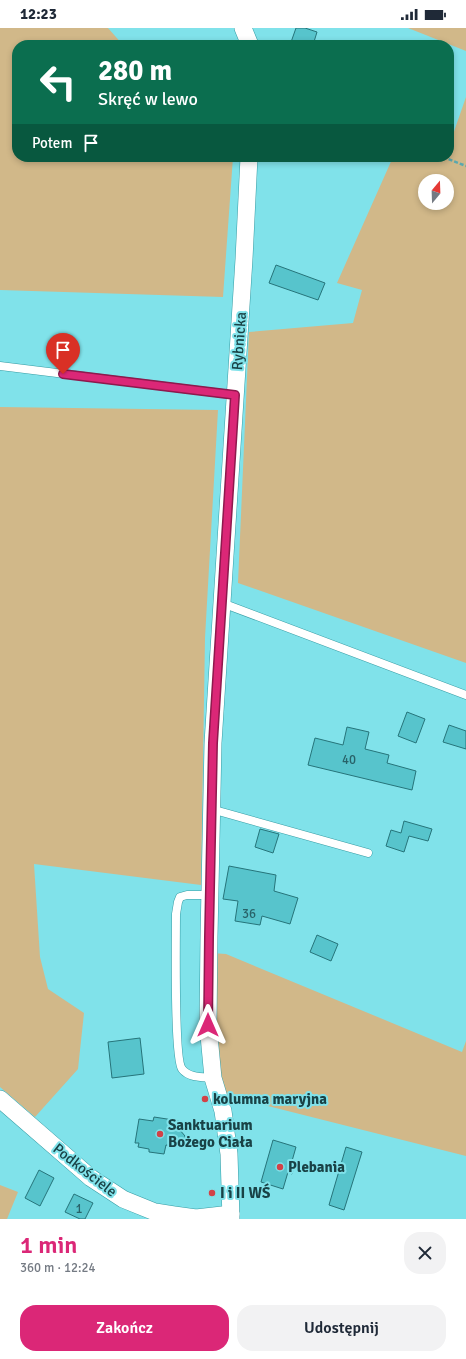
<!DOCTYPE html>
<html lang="pl">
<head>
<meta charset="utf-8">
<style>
  :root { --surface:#fff; --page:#f2f2f3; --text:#1f2937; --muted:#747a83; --accent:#db2777 }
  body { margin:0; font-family:Signika,sans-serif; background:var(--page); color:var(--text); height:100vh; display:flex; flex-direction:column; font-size:15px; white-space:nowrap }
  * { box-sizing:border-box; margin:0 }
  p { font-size:13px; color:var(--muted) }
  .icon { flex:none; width:22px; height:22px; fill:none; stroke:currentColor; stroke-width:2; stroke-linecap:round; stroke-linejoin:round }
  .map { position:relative; height:1191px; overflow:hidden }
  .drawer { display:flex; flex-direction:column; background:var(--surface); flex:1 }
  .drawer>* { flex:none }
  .banner { position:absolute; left:12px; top:12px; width:442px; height:122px; border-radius:16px; box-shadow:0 2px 6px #0003; background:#0b6e4f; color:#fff; overflow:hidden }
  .needle { width:26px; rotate:19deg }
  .tools { position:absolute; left:418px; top:146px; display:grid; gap:8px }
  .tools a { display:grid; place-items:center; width:36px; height:36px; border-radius:50%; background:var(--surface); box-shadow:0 2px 6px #0003; font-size:20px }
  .pin { position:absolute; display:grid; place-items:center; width:34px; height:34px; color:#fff; margin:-41px -17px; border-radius:50% 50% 50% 0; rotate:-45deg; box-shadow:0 0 4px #0007 }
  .pin .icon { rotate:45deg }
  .me { position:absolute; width:44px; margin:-22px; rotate:0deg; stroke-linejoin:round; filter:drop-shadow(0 0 3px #0008) }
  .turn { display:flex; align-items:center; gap:14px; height:84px; padding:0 20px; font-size:18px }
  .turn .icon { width:52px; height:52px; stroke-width:2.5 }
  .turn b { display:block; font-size:28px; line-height:34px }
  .then { display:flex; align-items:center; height:38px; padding:0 20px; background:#0003; gap:8px; font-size:15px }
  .round { display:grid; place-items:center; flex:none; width:42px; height:42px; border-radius:16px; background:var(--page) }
  .headline { display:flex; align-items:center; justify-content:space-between; height:68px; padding:0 20px }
  h1 { font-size:24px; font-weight:600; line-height:30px; color:var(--accent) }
  .cta { display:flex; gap:8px; margin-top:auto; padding:8px 20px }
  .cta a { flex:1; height:46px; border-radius:16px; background:var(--accent); color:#fff; font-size:16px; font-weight:600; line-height:46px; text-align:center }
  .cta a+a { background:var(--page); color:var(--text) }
  .status { display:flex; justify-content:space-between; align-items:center; height:28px; padding:0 20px; background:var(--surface); direction:ltr }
  .status svg { height:11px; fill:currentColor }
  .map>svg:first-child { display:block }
  .green { fill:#d1b889; fill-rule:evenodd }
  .building { fill:#57c4cc; stroke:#26747a }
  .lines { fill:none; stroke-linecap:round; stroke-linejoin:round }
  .lane-casing { stroke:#359ca4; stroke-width:9 }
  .street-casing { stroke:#359ca4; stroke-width:18 }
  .path { stroke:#5aa8ae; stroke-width:2.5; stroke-dasharray:4 2; stroke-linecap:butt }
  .lane { stroke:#fff; stroke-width:8 }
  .street { stroke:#fff; stroke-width:17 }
  .route-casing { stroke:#8e194d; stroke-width:10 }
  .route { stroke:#db2777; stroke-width:7 }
  .poi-dot { fill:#d24247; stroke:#80e2ea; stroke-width:1.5 }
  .labels { text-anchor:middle; stroke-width:4; stroke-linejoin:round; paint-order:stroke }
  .number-label { font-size:13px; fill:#286268 }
  .street-label { font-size:15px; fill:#194246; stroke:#80e2ea }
  .poi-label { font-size:15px; font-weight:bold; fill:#194246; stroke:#80e2ea; text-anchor:start }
</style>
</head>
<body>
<div class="status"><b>12:23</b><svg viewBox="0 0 49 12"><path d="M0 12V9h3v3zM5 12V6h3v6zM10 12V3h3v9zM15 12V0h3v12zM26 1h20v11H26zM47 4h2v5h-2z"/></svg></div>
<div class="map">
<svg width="466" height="1191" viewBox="0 0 466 1191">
  <rect width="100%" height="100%" fill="#80e2ea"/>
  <g class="green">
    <path d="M 0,0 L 108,0 L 123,17 L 17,17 L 17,129 L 233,129 L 223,269 L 0,262 Z"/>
    <path d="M 408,0 L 466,0 L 466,23 Z"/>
    <path d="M 466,69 L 466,635 L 238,555 L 249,304 L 353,295 L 362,262 L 337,255 L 393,129 L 449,129 L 449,112 L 451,112 ZM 425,153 L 447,153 L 447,175 L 425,175 Z"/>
    <path d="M 0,379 L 218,382 L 205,610 L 201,857 L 34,836 L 40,929 L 48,961 L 84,985 L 78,1041 L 35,1089 L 0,1059 Z"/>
    <path d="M 211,925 L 226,926 L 462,1024 L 466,1013 L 466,1128 L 224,1067 L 217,1050 Z"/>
    <path d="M 0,1157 L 18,1164 L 7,1191 L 0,1191 Z"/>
  </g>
  <g class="building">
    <path d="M 296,0 L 305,0 L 317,4 L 313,17 L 290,17 Z"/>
    <path d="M 276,237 L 325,255 L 318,272 L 269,255 Z"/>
    <path d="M 407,684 L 425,691 L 416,715 L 398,708 Z"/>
    <path d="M 449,697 L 466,703 L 466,721 L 443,714 Z"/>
    <path d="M 347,699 L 369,704 L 365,721 L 389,727 L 387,735 L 416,743 L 412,762 L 308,737 L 315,710 L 343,717 Z"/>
    <path d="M 404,793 L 432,801 L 428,813 L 409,808 L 404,824 L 386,818 L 391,802 L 401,805 Z"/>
    <path d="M 260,801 L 279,806 L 273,825 L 255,819 Z"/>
    <path d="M 229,838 L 276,847 L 274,863 L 298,870 L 290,896 L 262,888 L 260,897 L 235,893 L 238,873 L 223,871 Z"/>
    <path d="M 317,907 L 338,916 L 331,933 L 310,924 Z"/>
    <path d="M 140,1010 L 144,1046 L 112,1050 L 108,1014 Z"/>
    <path d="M 154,1089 L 180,1093 L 179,1101 L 185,1108 L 184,1113 L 180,1119 L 166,1117 L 164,1126 L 149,1124 L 149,1121 L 138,1119 L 139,1115 L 135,1115 L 139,1091 L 153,1093 Z"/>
    <path d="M 273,1112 L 296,1119 L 292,1133 L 295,1135 L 292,1146 L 288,1144 L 283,1161 L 261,1154 Z"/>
    <path d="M 346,1119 L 362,1124 L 344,1182 L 329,1177 Z"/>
    <path d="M 39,1142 L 54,1150 L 40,1178 L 25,1170 Z"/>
    <path d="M 74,1166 L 93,1175 L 85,1191 L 80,1191 L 65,1184 Z"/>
  </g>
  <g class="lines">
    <defs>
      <g id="lane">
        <path d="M 0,338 L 235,367"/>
        <path d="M 222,575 L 466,667"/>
        <path d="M 211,781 L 368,825"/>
        <path d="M 209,867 L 187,867 L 180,869 L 178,874 L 176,886 C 176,908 174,1031 182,1041 C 189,1050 202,1049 213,1050"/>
      </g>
      <g id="street">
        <path d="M 243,0 L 250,17"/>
        <path d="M 0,1071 L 91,1150 L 123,1171 L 155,1184 L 174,1187 L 196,1190 L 231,1186"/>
        <path d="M 231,1191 L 229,1126 L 223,1083 L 213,1050 L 208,997 L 209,909 L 213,715 L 244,231 L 249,129"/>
      </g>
    </defs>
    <use href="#lane" class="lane-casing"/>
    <use href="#street" class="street-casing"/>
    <path class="path" d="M 443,129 L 466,138"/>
    <use href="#lane" class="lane"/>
    <use href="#street" class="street"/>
  </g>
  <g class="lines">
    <defs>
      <path id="route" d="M 63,346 L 235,367 L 213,715 L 209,909 L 208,997"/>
    </defs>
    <use href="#route" class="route-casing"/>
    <use href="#route" class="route"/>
  </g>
  <g class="poi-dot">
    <circle cx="205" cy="1071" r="4"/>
    <circle cx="160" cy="1106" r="4"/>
    <circle cx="280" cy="1139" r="4"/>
    <circle cx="212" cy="1165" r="4"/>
  </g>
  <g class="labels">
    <g class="number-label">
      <text x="349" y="736">40</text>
      <text x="249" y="890">36</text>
      <text x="79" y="1185">1</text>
    </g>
    <g class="street-label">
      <text transform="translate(239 313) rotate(-86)" y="5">Rybnicka</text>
      <text transform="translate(85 1142) rotate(38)" y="5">Podkościele</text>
    </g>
    <g class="poi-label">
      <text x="213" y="1076">kolumna maryjna</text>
      <text x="168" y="1102">Sanktuarium<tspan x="168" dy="17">Bożego Ciała</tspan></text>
      <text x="288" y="1144">Plebania</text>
      <text x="220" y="1170">I i II WŚ</text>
    </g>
  </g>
</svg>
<div class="tools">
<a><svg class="needle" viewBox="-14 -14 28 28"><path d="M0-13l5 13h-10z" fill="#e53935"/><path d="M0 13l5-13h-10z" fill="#747a83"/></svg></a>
</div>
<div class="pin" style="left:63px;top:346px;background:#d93025"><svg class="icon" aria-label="arrive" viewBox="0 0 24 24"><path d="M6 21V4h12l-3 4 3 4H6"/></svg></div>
<svg class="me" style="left:208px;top:997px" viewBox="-20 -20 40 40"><path d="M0-17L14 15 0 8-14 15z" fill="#db2777" stroke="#fff" stroke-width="4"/></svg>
<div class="banner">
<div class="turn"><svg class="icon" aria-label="left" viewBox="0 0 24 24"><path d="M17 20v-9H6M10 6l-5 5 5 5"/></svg><div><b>280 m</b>Skręć w lewo</div></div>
<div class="then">Potem<svg class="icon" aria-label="arrive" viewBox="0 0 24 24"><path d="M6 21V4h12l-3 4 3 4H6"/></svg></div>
</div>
</div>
<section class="drawer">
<div class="headline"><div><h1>1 min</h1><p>360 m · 12:24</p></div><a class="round"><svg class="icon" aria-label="close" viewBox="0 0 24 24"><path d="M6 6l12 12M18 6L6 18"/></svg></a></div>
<div class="cta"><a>Zakończ</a><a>Udostępnij</a></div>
</section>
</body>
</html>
